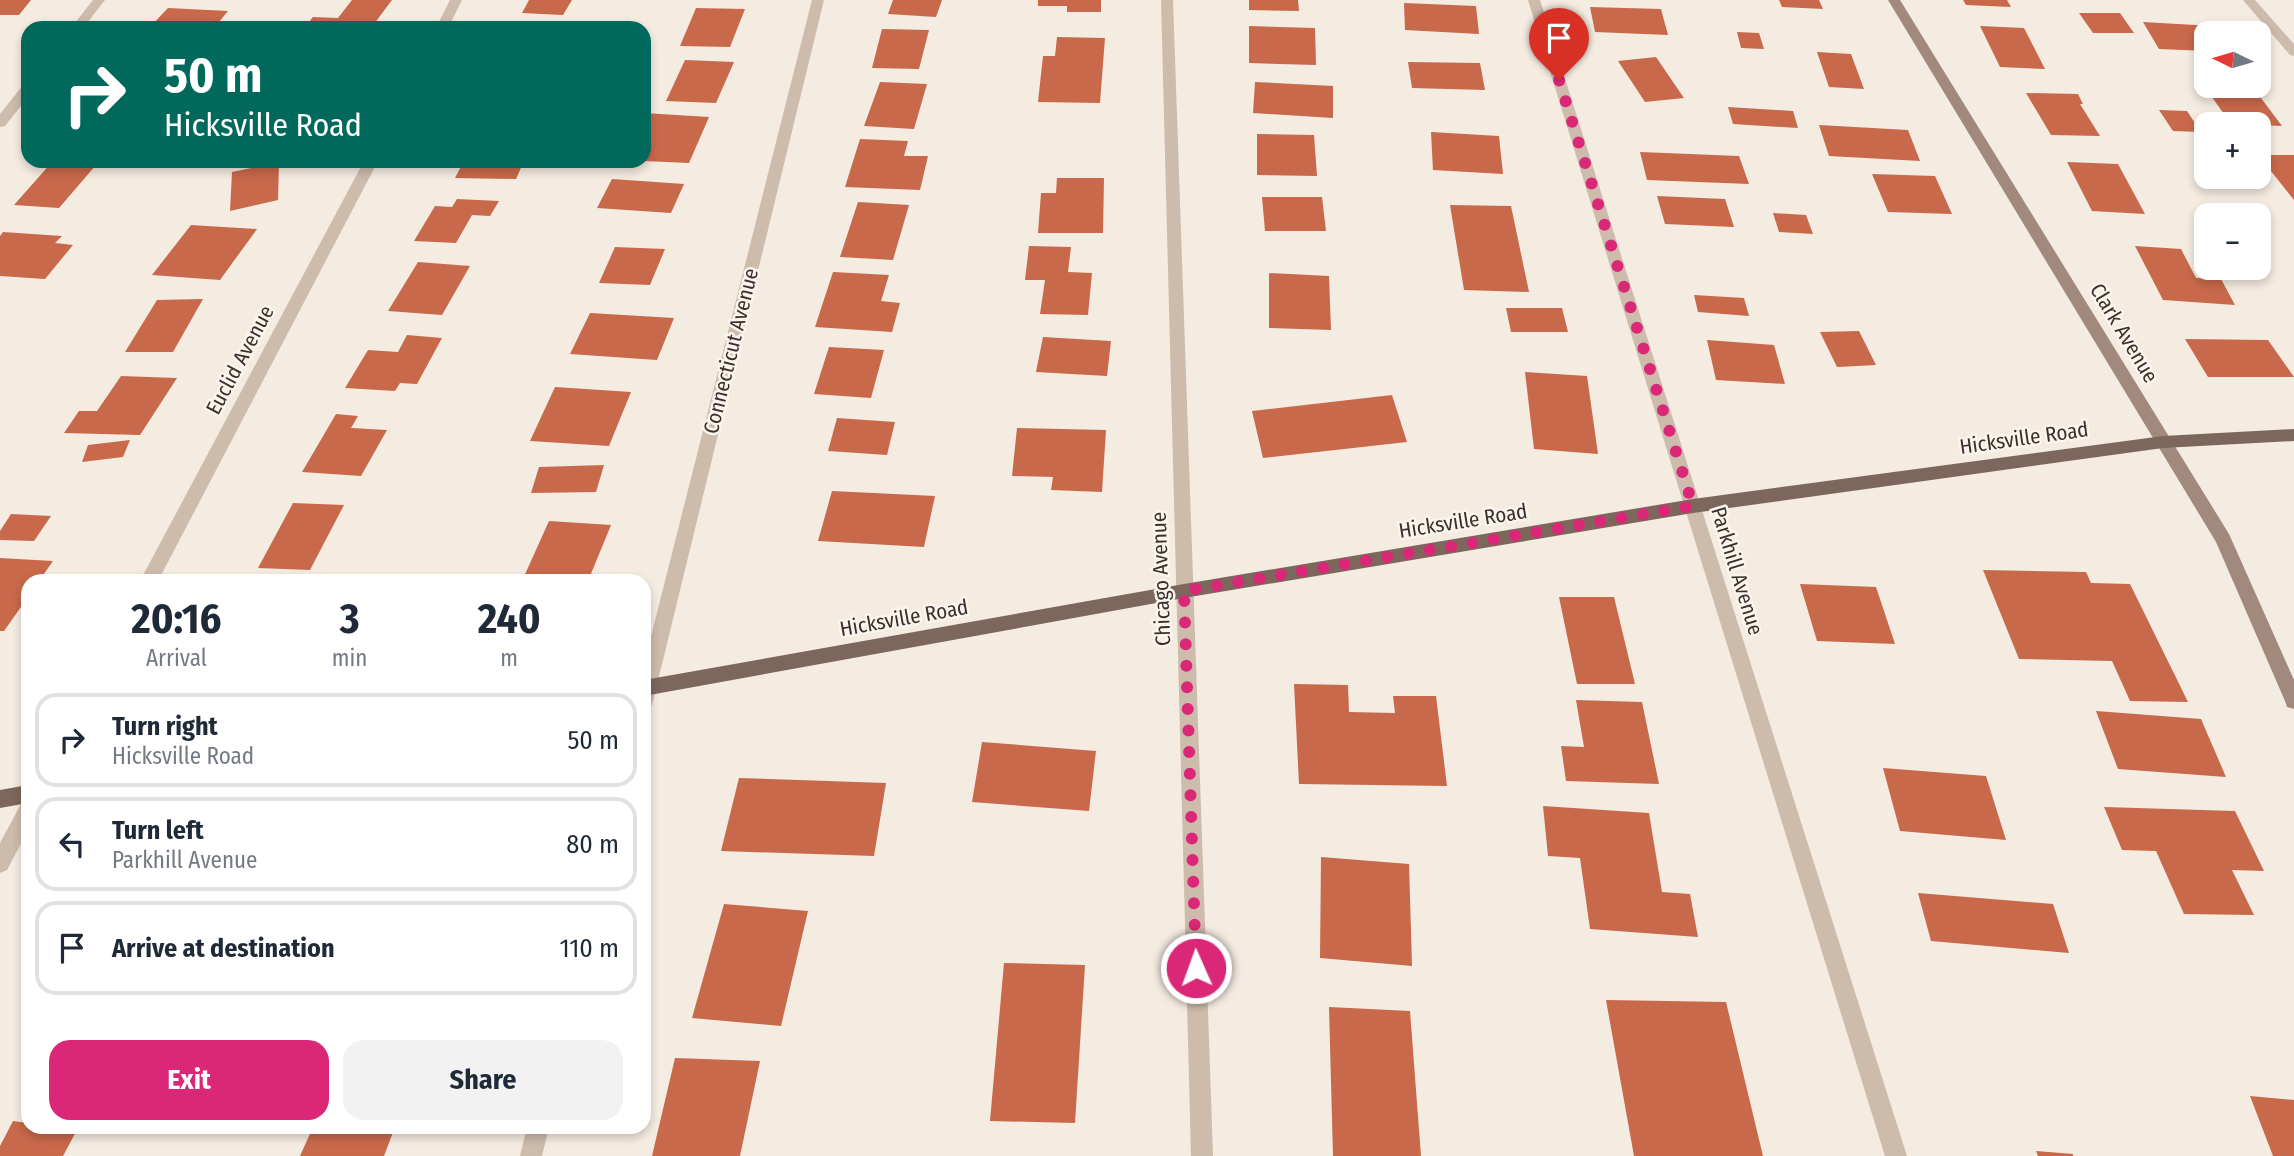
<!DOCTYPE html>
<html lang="en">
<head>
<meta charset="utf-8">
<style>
  :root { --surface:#fff; --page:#f2f2f3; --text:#1f2937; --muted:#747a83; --line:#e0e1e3; --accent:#db2777 }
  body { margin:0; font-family:"Fira Sans Condensed",sans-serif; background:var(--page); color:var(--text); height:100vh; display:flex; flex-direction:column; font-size:26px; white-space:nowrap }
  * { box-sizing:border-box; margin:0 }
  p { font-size:23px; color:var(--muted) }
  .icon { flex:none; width:38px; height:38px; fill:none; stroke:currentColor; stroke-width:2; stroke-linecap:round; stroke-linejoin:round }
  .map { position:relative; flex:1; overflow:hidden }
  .side { position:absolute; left:21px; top:574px; width:630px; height:560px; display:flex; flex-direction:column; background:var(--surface); border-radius:21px; box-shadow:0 4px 10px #0003 }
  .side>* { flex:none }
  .top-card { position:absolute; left:21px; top:21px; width:630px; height:147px; border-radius:21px; box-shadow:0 4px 10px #0003; background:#00695c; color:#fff; overflow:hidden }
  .needle { width:46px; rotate:275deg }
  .tools { position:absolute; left:2194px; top:21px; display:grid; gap:14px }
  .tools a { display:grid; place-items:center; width:77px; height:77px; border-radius:14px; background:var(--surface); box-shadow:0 4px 10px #0003; font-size:35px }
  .pin { position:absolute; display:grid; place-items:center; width:60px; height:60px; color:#fff; margin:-72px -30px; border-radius:50% 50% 50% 0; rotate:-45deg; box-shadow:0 0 7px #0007 }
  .pin .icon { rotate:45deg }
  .me { position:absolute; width:77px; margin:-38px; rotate:358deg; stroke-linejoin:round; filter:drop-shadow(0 0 5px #0008) }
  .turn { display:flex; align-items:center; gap:24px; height:147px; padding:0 28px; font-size:32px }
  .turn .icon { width:91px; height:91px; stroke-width:2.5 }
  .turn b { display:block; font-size:49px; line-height:60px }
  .eta { display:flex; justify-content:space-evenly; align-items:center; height:119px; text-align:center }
  .eta b { font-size:42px; font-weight:700; line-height:49px }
  .action { display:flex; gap:14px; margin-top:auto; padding:14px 28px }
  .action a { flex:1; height:80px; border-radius:21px; background:var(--accent); color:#fff; font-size:28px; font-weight:700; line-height:80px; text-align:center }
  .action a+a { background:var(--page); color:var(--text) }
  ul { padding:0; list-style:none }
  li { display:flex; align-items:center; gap:21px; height:94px; margin:0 14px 10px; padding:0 14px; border:4px solid var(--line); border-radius:21px }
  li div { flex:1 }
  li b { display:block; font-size:26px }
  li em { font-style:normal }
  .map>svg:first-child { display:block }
  .building { fill:#c8694b }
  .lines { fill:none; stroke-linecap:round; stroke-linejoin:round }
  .street { fill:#cdbbac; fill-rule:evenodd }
  .secondary { fill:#a18a7d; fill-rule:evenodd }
  .primary { fill:#7d675c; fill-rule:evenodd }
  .route { stroke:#db2777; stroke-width:12; stroke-dasharray:0 21.6 }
  .labels { text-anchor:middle; stroke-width:5; stroke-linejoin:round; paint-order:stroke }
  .street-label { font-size:21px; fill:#3b302b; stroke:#fbf5ee }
</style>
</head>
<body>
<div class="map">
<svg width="2294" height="1156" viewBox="0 0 2294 1156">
  <rect width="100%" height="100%" fill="#f4ebe1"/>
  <g class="building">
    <path d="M 0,0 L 31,0 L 19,15 L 0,15 Z"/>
    <path d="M 352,0 L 392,0 L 371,28 L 304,28 L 313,17 L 338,18 Z"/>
    <path d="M 529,0 L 572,0 L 563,15 L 522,13 Z"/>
    <path d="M 893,0 L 942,0 L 936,17 L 888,14 Z"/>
    <path d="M 1038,0 L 1101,0 L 1101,12 L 1067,12 L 1067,6 L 1038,6 Z"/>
    <path d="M 1249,0 L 1298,0 L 1299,11 L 1249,10 Z"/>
    <path d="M 1779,0 L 1819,0 L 1823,9 L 1782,7 Z"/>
    <path d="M 1963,0 L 2007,0 L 2011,7 L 1966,5 Z"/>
    <path d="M 1404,3 L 1476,6 L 1479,34 L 1405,30 Z"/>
    <path d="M 1590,7 L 1661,9 L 1668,35 L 1595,32 Z"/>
    <path d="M 168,8 L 228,11 L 214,28 L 149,28 Z"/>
    <path d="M 696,8 L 745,9 L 730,47 L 680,46 Z"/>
    <path d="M 2079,13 L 2120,13 L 2134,33 L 2093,33 Z"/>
    <path d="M 2143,22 L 2213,26 L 2218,33 L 2207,33 L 2207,51 L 2159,49 Z"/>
    <path d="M 1249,26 L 1315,28 L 1316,65 L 1249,63 Z"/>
    <path d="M 1980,26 L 2024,28 L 2045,69 L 2000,67 Z"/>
    <path d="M 882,29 L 929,30 L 919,69 L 872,68 Z"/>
    <path d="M 1737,32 L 1759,33 L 1764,49 L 1741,48 Z"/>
    <path d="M 1057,37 L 1105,38 L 1100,103 L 1038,102 L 1043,56 L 1055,56 Z"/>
    <path d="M 1817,52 L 1851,54 L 1864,89 L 1829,87 Z"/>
    <path d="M 1656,57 L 1684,98 L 1645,102 L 1618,61 Z"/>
    <path d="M 685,60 L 734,62 L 716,103 L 666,101 Z"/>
    <path d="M 1408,62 L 1480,63 L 1485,90 L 1412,88 Z"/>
    <path d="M 2195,73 L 2207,74 L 2207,86 L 2252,86 L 2282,126 L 2231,124 Z"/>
    <path d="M 880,82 L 927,84 L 914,129 L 864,126 Z"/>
    <path d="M 1255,82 L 1333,86 L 1333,118 L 1253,113 Z"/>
    <path d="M 2026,93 L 2078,94 L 2083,104 L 2080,104 L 2100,136 L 2051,135 Z"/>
    <path d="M 1728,107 L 1793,111 L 1798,128 L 1733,124 Z"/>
    <path d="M 2159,110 L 2187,111 L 2201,132 L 2173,131 Z"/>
    <path d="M 644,113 L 709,117 L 689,163 L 644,161 L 649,145 L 644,144 Z"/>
    <path d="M 1819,125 L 1908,130 L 1920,161 L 1829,156 Z"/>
    <path d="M 1431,132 L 1499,136 L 1503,174 L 1433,170 Z"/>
    <path d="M 1257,134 L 1314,135 L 1317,176 L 1257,175 Z"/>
    <path d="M 860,139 L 908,141 L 904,156 L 928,156 L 920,190 L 845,187 Z"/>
    <path d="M 1640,152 L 1739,156 L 1749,184 L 1647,180 Z"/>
    <path d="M 2259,155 L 2294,155 L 2294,200 L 2259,156 Z"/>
    <path d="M 464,161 L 524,161 L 516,179 L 455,178 Z"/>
    <path d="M 52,162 L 96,165 L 59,208 L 14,205 Z"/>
    <path d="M 279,162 L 278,200 L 230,211 L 232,172 Z"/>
    <path d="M 2067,162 L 2118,164 L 2145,214 L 2092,211 Z"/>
    <path d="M 1872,174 L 1935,176 L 1952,214 L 1888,212 Z"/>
    <path d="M 1057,178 L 1104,178 L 1103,233 L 1038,233 L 1041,193 L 1056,193 Z"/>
    <path d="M 612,179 L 684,184 L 671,213 L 597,208 Z"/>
    <path d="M 1657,196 L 1725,199 L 1734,227 L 1665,224 Z"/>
    <path d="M 1262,197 L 1322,197 L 1326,231 L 1265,231 Z"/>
    <path d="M 457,199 L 499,201 L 490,216 L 472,215 L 456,243 L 414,241 L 435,206 L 452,207 Z"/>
    <path d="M 858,202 L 909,205 L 893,260 L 840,257 Z"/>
    <path d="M 1450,205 L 1511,206 L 1529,292 L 1464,290 Z"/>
    <path d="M 1773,213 L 1806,215 L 1813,234 L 1779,232 Z"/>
    <path d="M 191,225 L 257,229 L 220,280 L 152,275 Z"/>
    <path d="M 3,232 L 62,236 L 55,243 L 73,245 L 45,279 L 0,276 L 0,236 Z"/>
    <path d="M 1029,246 L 1071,247 L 1068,272 L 1092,273 L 1088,315 L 1040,314 L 1045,280 L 1025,280 Z"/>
    <path d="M 2135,246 L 2181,249 L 2196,278 L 2221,279 L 2235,305 L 2163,300 Z"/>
    <path d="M 615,247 L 665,249 L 650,285 L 599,283 Z"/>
    <path d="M 418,262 L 470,266 L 442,315 L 388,311 Z"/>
    <path d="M 833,272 L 889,275 L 881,301 L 900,303 L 892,332 L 815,327 Z"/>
    <path d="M 1269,273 L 1329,276 L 1331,330 L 1269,328 Z"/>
    <path d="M 1694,295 L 1744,298 L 1749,316 L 1698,312 Z"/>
    <path d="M 203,299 L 173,352 L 125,352 L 157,300 Z"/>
    <path d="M 1506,308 L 1562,308 L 1568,332 L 1511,332 Z"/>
    <path d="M 590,313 L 674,318 L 657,360 L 570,354 Z"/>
    <path d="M 1859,331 L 1876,365 L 1837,367 L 1820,332 Z"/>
    <path d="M 407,335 L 442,338 L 417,384 L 400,383 L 395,391 L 345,388 L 368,350 L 398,352 Z"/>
    <path d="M 1043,337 L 1111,341 L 1107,376 L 1036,372 Z"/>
    <path d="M 2185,339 L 2268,340 L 2294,377 L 2208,377 Z"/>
    <path d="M 1707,340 L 1774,345 L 1785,384 L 1716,380 Z"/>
    <path d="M 829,347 L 884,350 L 871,398 L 814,394 Z"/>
    <path d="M 1525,372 L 1587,376 L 1598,454 L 1534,449 Z"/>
    <path d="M 121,376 L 177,378 L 140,435 L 64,433 L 79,411 L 97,411 Z"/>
    <path d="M 555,387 L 631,392 L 609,446 L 530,441 Z"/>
    <path d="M 1392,395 L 1407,442 L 1263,458 L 1252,411 Z"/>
    <path d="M 336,414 L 358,416 L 351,428 L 387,430 L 361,476 L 302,472 Z"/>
    <path d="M 837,418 L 895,422 L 887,455 L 828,451 Z"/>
    <path d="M 1017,428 L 1106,430 L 1102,492 L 1051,490 L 1053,477 L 1012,476 Z"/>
    <path d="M 130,440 L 123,457 L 82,462 L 88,445 Z"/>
    <path d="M 604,465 L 596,492 L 531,493 L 539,467 Z"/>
    <path d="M 832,491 L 935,496 L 924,547 L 818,541 Z"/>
    <path d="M 293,503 L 344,505 L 310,570 L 258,568 Z"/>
    <path d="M 11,514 L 51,516 L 34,541 L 0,540 L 0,531 Z"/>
    <path d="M 549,521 L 611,525 L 588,581 L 522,581 Z"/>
    <path d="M 0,558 L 53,561 L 39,581 L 28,581 L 28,597 L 4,631 L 0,631 Z"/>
    <path d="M 1983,570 L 2086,572 L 2091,583 L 2130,584 L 2188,702 L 2130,701 L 2112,661 L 2019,659 Z"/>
    <path d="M 1800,584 L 1876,587 L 1895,644 L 1817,641 Z"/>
    <path d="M 1559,597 L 1614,597 L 1635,684 L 1577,684 Z"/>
    <path d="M 1294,684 L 1348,685 L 1349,712 L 1395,713 L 1393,696 L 1436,696 L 1447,786 L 1299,784 Z"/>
    <path d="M 1576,700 L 1642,702 L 1659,784 L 1566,781 L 1561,746 L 1584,747 Z"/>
    <path d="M 2096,711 L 2201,719 L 2226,777 L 2118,769 Z"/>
    <path d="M 982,742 L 1096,751 L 1089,811 L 972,802 Z"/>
    <path d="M 1883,768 L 1986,776 L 2006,840 L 1900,831 Z"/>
    <path d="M 739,778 L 886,783 L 874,856 L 721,851 Z"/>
    <path d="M 1543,806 L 1649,813 L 1662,892 L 1690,894 L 1698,937 L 1590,929 L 1580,858 L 1548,856 Z"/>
    <path d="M 2104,807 L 2235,811 L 2264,871 L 2232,870 L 2254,915 L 2184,914 L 2156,851 L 2122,850 Z"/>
    <path d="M 1321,857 L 1409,864 L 1412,966 L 1320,958 Z"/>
    <path d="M 1918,893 L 2053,904 L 2069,953 L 1931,941 Z"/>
    <path d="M 724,904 L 808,911 L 781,1026 L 692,1018 Z"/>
    <path d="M 1004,963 L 1085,965 L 1075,1123 L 990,1121 Z"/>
    <path d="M 1606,1000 L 1726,1002 L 1763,1156 L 1634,1156 Z"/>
    <path d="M 1329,1007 L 1410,1011 L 1421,1156 L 1333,1156 Z"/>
    <path d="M 675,1058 L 760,1061 L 740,1156 L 652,1156 Z"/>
    <path d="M 2250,1096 L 2294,1100 L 2294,1156 L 2273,1156 Z"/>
    <path d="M 13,1121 L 28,1123 L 28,1127 L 78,1128 L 63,1156 L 0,1156 L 0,1146 Z"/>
    <path d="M 313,1127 L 395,1127 L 384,1156 L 300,1156 Z"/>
    <path d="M 2036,1151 L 2073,1154 L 2073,1156 L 2038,1156 Z"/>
  </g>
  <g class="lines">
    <g class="street">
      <path d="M 93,0 L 105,0 L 83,28 L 71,28 Z"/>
      <path d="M 450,0 L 462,0 L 448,28 L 436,28 Z"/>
      <path d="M 812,0 L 824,0 L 653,701 L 651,707 L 644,709 L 644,664 Z"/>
      <path d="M 1161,0 L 1173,0 L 1213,1156 L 1191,1156 Z"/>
      <path d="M 1528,0 L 1540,0 L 1907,1156 L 1885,1156 Z"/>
      <path d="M 2243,0 L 2255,0 L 2294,44 L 2294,56 L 2290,55 Z"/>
      <path d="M 28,84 L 28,97 L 5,126 L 0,127 L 0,114 L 23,85 Z"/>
      <path d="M 364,161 L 378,161 L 158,581 L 140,581 Z"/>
      <path d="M 28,801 L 28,830 L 7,870 L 0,873 L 0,843 L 21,804 Z"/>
      <path d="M 527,1127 L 549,1127 L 542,1156 L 520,1156 Z"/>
    </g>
    <path class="secondary" d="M 1888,0 L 1900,0 L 2229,534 L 2294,680 L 2294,709 L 2287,707 L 2285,701 L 2216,542 Z"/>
    <g class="primary">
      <path d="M 2294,429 L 2294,441 L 2163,448 L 1693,513 L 1184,598 L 644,696 L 644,680 L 1184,584 L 1693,499 L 2163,436 Z"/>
      <path d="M 28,785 L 28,803 L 0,808 L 0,790 Z"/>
    </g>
  </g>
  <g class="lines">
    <path class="route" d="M 1196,968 L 1184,591 L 1693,506 L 1559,80"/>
  </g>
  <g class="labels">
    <g class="street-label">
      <text transform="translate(2124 333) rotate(59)" y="7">Clark Avenue</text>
      <text transform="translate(731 351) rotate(-76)" y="7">Connecticut Avenue</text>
      <text transform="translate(240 360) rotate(-62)" y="7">Euclid Avenue</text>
      <text transform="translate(2024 438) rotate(-8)" y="7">Hicksville Road</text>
      <text transform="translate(1463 521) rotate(-9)" y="7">Hicksville Road</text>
      <text transform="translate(1737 571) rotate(73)" y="7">Parkhill Avenue</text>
      <text transform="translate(1161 579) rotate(-92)" y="7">Chicago Avenue</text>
      <text transform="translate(904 618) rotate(-10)" y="7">Hicksville Road</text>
    </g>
  </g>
</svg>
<div class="tools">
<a><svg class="needle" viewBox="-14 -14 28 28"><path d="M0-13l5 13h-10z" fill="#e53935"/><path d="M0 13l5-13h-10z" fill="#747a83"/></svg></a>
<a>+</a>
<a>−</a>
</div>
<div class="pin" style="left:1559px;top:80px;background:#d93025"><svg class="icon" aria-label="arrive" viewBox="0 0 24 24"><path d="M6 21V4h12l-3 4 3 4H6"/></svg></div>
<svg class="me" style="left:1196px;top:968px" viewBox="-20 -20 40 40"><circle r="17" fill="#db2777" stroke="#fff" stroke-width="3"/><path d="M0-11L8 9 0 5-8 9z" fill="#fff"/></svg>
<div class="top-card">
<div class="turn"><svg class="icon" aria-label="right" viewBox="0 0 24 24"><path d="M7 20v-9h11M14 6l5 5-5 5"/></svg><div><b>50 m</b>Hicksville Road</div></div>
</div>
<section class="side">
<div class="eta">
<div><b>20:16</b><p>Arrival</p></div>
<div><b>3</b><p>min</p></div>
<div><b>240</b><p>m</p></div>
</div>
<ul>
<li><svg class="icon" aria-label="right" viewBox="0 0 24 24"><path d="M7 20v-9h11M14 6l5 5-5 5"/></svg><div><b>Turn right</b><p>Hicksville Road</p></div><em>50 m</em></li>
<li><svg class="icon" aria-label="left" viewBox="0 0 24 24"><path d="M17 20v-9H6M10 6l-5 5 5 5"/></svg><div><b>Turn left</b><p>Parkhill Avenue</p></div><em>80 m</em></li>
<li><svg class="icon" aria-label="arrive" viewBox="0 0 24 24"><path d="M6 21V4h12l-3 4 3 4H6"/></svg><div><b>Arrive at destination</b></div><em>110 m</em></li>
</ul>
<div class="action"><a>Exit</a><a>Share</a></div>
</section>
</div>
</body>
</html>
